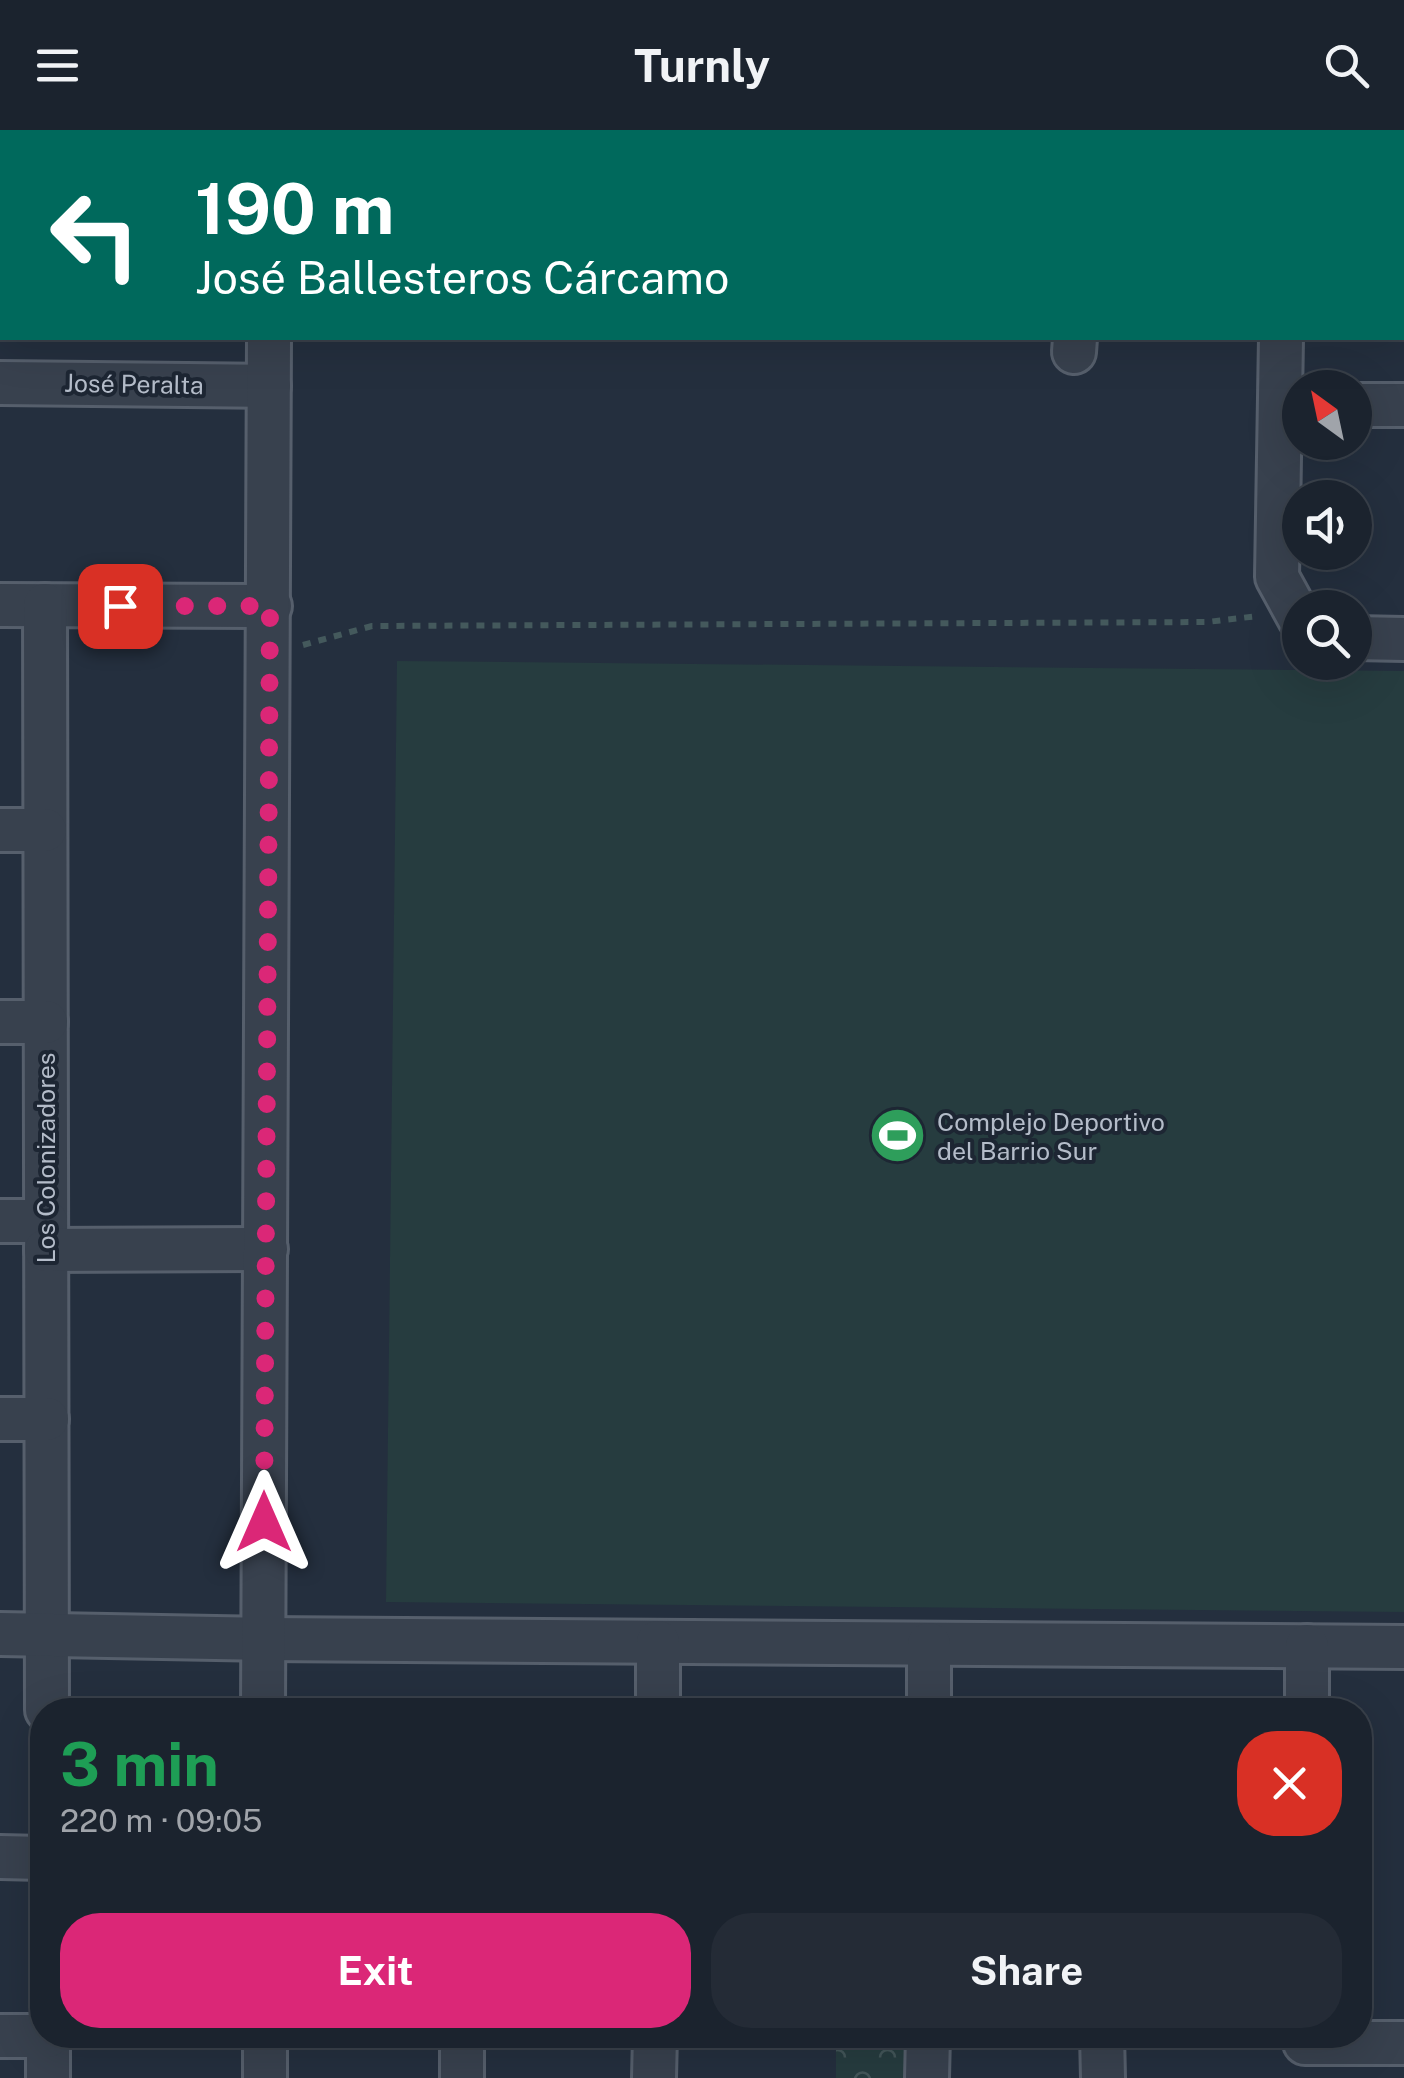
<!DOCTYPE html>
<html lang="en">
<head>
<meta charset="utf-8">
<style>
  :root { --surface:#1b232e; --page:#242b36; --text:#f1f3f6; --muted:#a0a4aa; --line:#39404a; --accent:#db2777 }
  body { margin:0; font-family:"Public Sans",sans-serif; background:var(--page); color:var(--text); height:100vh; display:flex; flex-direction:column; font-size:38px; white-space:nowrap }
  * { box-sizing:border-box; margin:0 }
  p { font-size:32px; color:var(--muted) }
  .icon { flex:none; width:55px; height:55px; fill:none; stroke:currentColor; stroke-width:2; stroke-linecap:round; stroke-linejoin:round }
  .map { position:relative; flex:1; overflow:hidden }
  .details { position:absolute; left:30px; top:1568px; width:1342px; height:350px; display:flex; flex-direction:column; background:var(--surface); border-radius:40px; box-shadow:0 10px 40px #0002,0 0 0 2px var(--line) }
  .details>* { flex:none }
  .top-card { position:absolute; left:0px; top:0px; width:1405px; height:210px; box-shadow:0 10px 40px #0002,0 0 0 2px var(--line); background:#00695c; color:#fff; overflow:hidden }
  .needle { width:65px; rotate:327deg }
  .fabs { position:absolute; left:1282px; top:240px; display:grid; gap:20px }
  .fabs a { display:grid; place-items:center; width:90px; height:90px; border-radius:50%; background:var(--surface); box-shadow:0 10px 40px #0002,0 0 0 2px var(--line); font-size:50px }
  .pin { position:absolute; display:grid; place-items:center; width:85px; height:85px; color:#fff; margin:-42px; border-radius:20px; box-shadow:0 5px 15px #0006 }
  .me { position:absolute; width:110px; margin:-55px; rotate:0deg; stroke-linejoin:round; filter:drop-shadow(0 0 8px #0008) }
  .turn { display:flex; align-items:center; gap:35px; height:210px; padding:0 30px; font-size:45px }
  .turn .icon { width:130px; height:130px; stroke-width:2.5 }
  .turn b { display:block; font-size:70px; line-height:85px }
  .round { display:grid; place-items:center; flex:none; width:105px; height:105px; border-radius:40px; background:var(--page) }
  .summary { display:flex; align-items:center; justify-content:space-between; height:170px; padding:0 30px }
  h1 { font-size:60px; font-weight:700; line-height:75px; color:#1e9e55 }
  .cta { display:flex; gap:20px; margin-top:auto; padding:20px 30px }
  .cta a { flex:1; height:115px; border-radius:40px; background:var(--accent); color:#fff; font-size:40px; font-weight:700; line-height:115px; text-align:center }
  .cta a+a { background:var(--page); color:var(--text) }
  header { display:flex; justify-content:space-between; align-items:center; height:130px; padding:0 30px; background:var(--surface); font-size:45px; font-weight:700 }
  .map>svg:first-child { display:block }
  .park { fill:url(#park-crowns) }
  .pitch { fill:#263c3f }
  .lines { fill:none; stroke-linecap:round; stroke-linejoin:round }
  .minor-casing { stroke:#565f6c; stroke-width:48 }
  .path { stroke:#44595c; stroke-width:6; stroke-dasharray:8 8; stroke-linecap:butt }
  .minor { stroke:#38414e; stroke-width:42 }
  .route { stroke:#db2777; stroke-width:18; stroke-dasharray:0 32.4 }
  .labels { text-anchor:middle; stroke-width:8; stroke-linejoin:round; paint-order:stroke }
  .street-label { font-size:25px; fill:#b4bcc9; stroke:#1d2633 }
  .poi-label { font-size:25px; fill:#b4bcc9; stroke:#1d2633; text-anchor:start }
</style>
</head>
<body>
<header><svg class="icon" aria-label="menu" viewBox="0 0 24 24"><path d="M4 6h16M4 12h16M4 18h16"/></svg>Turnly<svg class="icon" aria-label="search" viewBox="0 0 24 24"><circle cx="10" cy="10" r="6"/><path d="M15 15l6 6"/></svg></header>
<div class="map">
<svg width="1404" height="1948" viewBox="0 0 1404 1948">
  <defs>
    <pattern id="park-crowns" width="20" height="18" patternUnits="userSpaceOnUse" patternTransform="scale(2.5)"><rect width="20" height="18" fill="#263c3f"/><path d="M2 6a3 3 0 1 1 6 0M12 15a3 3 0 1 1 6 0" fill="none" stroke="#435659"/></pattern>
  </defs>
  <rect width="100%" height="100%" fill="#242f3e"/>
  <rect class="park" x="836" y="1905" width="72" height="43"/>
  <path class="pitch" d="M 397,531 L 1404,541 L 1404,1482 L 386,1472 Z"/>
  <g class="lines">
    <defs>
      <g id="minor">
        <path d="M 423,0 L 423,2"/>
        <path d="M 1281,0 L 1281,2"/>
        <path d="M 272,2 L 272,0"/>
        <path d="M 1078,2 L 1079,0"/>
        <path d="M 0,50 L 2,50"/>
        <path d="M 1402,98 L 1404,98"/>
        <path d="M 1281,208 L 1277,447 L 1300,489"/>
        <path d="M 1074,222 L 1075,208"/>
        <path d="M 0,253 L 269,256"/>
        <path d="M 1355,275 L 1404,275"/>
        <path d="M 0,475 L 270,476"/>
        <path d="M 45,475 L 47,1580"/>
        <path d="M 1355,508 L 1404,509"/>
        <path d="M 0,700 L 45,700"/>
        <path d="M 0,892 L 46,892"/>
        <path d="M 0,1091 L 46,1091"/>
        <path d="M 46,1120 L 266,1119"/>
        <path d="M 0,1289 L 47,1289"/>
        <path d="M 0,1504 L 263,1509 L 1404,1517"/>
        <path d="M 929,1514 L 929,1580"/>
        <path d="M 263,1580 L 269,208"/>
        <path d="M 658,1580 L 658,1512"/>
        <path d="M 1307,1580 L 1307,1516"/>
        <path d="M 0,1727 L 42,1728"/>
        <path d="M 48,1905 L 48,1948"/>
        <path d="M 265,1905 L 265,1948"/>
        <path d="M 462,1905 L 462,1948"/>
        <path d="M 1102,1905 L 1103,1948"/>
        <path d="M 0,1906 L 48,1906"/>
        <path d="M 1305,1913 L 1404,1913"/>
        <path d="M 654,1948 L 655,1905"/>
        <path d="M 927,1948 L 928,1905"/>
      </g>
    </defs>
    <use href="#minor" class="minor-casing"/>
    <path class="path" d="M 303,515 L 372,496 L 1207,492 L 1258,486"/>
    <use href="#minor" class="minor"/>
  </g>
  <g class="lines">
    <path class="route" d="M 120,476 L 270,476 L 264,1392"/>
  </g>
  <defs>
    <symbol id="stadium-disc" viewBox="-11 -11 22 22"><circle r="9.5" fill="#2e9e5b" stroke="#1d2633"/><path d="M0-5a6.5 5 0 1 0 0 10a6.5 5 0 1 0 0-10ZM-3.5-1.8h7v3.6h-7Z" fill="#fff"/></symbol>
  </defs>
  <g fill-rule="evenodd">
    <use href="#stadium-disc" x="866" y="974" width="63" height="63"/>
  </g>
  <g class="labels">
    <g class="street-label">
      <text transform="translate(134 254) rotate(1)" y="9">José Peralta</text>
      <text transform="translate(46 1028) rotate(-90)" y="9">Los Colonizadores</text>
    </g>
    <g class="poi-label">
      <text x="937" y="1001">Complejo Deportivo<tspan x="937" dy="29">del Barrio Sur</tspan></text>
    </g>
  </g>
</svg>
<div class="fabs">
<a><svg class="needle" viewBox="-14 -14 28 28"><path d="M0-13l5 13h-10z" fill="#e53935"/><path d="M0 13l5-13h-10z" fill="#a0a4aa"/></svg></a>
<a><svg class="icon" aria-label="sound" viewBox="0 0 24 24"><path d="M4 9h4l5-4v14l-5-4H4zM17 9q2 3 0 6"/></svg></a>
<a><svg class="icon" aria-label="search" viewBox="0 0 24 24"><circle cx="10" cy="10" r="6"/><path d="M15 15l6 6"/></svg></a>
</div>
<div class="pin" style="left:120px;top:476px;background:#d93025"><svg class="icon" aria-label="arrive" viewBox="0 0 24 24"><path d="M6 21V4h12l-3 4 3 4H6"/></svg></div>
<svg class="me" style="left:264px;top:1392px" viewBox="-20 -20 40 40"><path d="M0-17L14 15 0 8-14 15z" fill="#db2777" stroke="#fff" stroke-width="4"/></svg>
<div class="top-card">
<div class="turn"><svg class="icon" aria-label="left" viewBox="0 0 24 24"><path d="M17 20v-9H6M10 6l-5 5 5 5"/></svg><div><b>190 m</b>José Ballesteros Cárcamo</div></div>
</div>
<section class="details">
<div class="summary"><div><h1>3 min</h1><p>220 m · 09:05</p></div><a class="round" style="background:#d93025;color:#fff"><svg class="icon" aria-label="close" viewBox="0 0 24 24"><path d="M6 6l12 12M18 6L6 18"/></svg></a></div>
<div class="cta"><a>Exit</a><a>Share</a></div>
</section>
</div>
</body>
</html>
